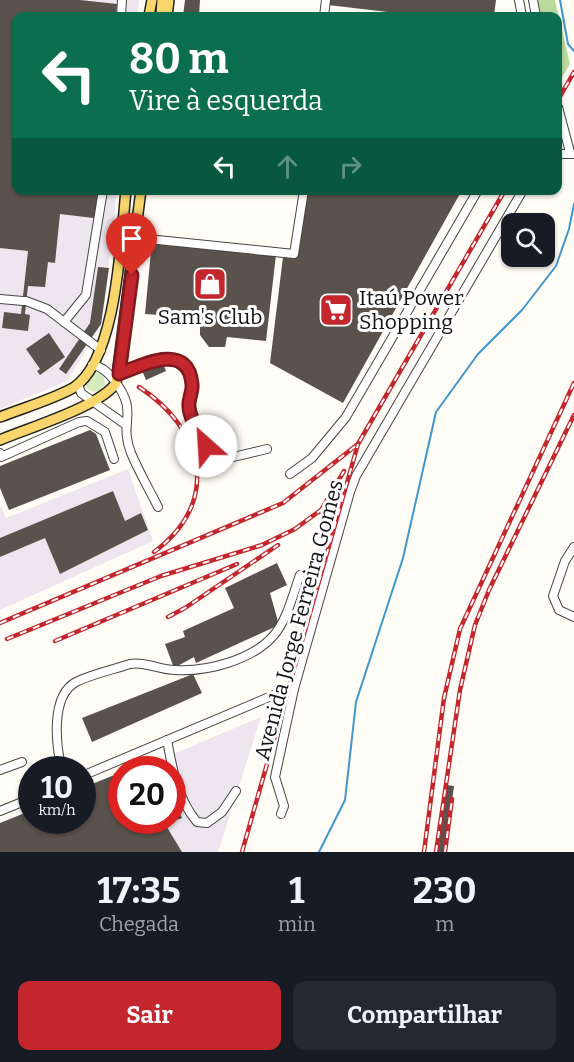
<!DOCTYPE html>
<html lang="pt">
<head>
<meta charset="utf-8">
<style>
  :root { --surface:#171b24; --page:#242831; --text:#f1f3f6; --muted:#9ea1a6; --accent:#c4262e }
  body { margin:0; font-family:Bitter,serif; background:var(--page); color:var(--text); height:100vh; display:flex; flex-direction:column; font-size:22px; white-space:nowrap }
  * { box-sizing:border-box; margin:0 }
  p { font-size:20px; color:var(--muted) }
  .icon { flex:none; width:33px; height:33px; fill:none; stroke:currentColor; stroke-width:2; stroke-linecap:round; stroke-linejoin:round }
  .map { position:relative; height:852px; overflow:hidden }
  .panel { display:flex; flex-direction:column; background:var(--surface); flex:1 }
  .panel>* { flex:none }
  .top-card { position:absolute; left:12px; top:12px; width:550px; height:183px; border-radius:12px; box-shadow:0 2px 4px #0004; background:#0b6e4f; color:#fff; overflow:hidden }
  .controls { position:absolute; left:501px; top:213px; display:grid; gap:12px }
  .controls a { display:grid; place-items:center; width:54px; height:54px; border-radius:12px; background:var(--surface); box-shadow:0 2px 4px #0004; font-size:30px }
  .speed { position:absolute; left:18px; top:756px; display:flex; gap:12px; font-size:30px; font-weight:700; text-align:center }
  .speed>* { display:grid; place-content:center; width:78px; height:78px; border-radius:50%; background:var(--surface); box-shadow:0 2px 4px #0004; line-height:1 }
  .speed small { font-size:15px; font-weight:400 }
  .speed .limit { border:9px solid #d22; background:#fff; color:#111 }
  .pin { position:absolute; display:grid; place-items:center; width:51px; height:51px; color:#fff; margin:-62px -26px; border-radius:50% 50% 50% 0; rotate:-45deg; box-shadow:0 0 6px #0007 }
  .pin .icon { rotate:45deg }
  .me { position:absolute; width:66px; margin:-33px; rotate:334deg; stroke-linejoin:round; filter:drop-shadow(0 0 4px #0008) }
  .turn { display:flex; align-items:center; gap:21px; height:126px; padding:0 18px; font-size:27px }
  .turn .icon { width:78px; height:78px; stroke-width:2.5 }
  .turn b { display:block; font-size:42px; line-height:51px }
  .lanes { display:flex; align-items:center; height:57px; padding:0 18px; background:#0003; justify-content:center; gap:30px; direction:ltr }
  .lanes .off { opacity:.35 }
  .eta { display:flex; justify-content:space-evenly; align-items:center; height:102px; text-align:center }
  .eta b { font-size:36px; font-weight:700; line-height:42px }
  .action { display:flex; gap:12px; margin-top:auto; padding:12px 18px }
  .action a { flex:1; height:69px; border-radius:12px; background:var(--accent); color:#fff; font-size:24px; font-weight:700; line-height:69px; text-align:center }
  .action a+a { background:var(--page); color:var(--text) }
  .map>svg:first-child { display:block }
  .industrial { fill:#eee6ef }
  .green { fill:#d5ebbd }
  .forest { fill:#b9dc9c }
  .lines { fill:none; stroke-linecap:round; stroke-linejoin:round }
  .stream { stroke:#3f96cf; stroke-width:2 }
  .building { fill:#5a524d }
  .minor-casing { stroke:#444; stroke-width:10 }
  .major-casing { stroke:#222; stroke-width:12 }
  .minor { stroke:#fff; stroke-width:8 }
  .major { stroke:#f9d66b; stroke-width:9 }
  .rail-casing { stroke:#c4262e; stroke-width:4.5 }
  .rail { stroke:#fff; stroke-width:2; stroke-dasharray:7; stroke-linecap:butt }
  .route-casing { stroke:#7f191e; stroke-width:15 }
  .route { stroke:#c4262e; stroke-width:10 }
  .labels { text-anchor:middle; stroke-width:6; stroke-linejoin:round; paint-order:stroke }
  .poi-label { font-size:21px; fill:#111; stroke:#fff; text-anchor:start }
  .street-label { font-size:21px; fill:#111; stroke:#fff }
</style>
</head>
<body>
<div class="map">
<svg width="574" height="852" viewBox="0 0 574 852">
  <rect width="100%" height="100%" fill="#fffdf5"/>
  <g class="industrial">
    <path d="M 0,0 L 139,0 L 137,16 L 16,16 L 16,190 L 117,191 L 102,325 L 67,381 L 0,409 Z"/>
    <path d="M 128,469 L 153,541 L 0,610 L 0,505 L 6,518 Z"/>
    <path d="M 261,717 L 218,852 L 0,852 L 0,829 L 32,820 L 172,820 L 172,770 L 138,769 Z"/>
  </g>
  <circle class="green" cx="95" cy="382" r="10"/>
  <path class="forest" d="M 537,0 L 555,0 L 570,64 L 561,79 L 558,70 L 558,16 L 542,16 Z"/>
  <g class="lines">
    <g class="stream">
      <path d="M 560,0 L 568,44 L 574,51"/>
      <path d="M 319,852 L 345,800 L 356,702 L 403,558 L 436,412 L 478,354 L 522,310 L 556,266 L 569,229 L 574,204"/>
    </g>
  </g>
  <g class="building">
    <path d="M 0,0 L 80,0 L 117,4 L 116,16 L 16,16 L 16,190 L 106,190 L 102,219 L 60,214 L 55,263 L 48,262 L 45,287 L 28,286 L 25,314 L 30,315 L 28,331 L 2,328 L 4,312 L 21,314 L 28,251 L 0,248 Z"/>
    <path d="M 185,0 L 200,0 L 199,16 L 183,16 Z"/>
    <path d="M 329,0 L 496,0 L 494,16 L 442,13 L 442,16 L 422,16 L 328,5 Z"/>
    <path d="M 306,190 L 462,190 L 343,403 L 270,363 L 283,257 L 294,258 Z"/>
    <path d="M 152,241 L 276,255 L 266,341 L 227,337 L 225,347 L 209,347 L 200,335 L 200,326 L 173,324 L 174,316 L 145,314 Z"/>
    <path d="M 98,267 L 109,268 L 101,324 L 66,374 L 59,369 L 90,323 Z"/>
    <path d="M 49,333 L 65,357 L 40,375 L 37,371 L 40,369 L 26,349 Z"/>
    <path d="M 161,359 L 166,371 L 146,380 L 141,368 Z"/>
    <path d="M 90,430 L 96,434 L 110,470 L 9,510 L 0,488 L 0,466 Z"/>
    <path d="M 113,491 L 125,521 L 141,513 L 148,530 L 60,574 L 45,538 L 0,557 L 0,538 Z"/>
    <path d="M 277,563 L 287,585 L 270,593 L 279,625 L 196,663 L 194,657 L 174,668 L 165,644 L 185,637 L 183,631 L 234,608 L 225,588 Z"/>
    <path d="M 193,674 L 202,693 L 92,742 L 82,718 Z"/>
    <path d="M 122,772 L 122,820 L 172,820 L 172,797 L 182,818 L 165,824 L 182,852 L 0,852 L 0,823 L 32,810 L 32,820 L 82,820 L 82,788 Z"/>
    <path d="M 447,785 L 454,786 L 445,852 L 438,852 Z"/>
  </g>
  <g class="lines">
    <defs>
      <g id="minor">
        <path d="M 519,0 L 522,16"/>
        <path d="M 533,0 L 536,16"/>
        <path d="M 121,16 L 122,0"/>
        <path d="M 324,16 L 326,0"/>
        <path d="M 558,107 L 570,152"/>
        <path d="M 558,154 L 573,154"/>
        <path d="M 148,239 L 294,254 L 304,190"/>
        <path d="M 0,299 L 23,301"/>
        <path d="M 26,301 L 47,309 L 101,350"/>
        <path d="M 64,322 L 86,295 L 103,190"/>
        <path d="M 92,365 C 102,366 108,373 114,380 C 140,414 118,420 131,453 C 139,472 149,489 158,507"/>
        <path d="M 119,374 L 163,357 L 171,358 L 189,372 L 192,382 L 190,412 L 206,446 L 214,455 L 229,458 L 267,449"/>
        <path d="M 78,384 L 81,393 L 126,425"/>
        <path d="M 0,453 L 1,457 L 79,422 L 87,421 L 105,432 L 114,459"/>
        <path d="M 290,474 L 312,458 L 346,417 L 478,190"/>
        <path d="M 574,547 L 565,561 L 553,596 L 559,610 L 574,617"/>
        <path d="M 167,740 C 172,768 178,800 197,822 L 207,823 L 222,812 L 236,791"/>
        <path d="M 0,770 L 22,762"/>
        <path d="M 62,770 C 56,746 50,696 76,682 C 92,674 112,670 130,664 C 144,661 160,670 175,670 C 207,672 253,660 274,635 C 287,620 293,594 300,575"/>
        <path d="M 82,776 L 281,692 L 294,689"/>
        <path d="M 0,811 L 32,798"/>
        <path d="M 281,814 L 284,806 L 275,777 L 294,689 L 350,492 L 356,476 L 523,190"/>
      </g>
      <g id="major">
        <path d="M 149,16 L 152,0"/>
        <path d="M 161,16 L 162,0"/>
        <path d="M 167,16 L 169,0"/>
        <path d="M 0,417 C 23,408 51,400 73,388 C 117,361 121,238 126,190"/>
        <path d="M 0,440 C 28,428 101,406 116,383 L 141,190"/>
      </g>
    </defs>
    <use href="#minor" class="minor-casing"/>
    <use href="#major" class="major-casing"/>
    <use href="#minor" class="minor"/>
    <use href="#major" class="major"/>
    <defs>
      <g id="rail">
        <path d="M 558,100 L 574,72"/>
        <path d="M 139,387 C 204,429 222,502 154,552"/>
        <path d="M 320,512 L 344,471"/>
        <path d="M 168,617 L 185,608 L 278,545"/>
        <path d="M 0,623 L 283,503 L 358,444 L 505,190"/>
        <path d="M 7,639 L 161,576 L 262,545 L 295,529 L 325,507"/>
        <path d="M 55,641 L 237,564"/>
        <path d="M 242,852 L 358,444"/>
        <path d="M 424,852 L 444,698 L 460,629 L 574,383"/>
        <path d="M 436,852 L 460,690 L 475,625 L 489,590 L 574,415"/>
        <path d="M 445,852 L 452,799"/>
      </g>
    </defs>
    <use href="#rail" class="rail-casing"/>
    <use href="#rail" class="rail"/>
  </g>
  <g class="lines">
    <defs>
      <path id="route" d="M 132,275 L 119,374 C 142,365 188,341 192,384 C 193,392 188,399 189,407 C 190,420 200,434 206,446"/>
    </defs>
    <use href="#route" class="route-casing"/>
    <use href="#route" class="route"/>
  </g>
  <defs>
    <symbol id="shop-square" viewBox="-11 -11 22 22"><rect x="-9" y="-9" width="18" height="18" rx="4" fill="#c4262e" stroke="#fff"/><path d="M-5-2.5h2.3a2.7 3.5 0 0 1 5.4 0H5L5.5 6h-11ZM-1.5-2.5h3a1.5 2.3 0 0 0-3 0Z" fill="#fff"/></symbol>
    <symbol id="supermarket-square" viewBox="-11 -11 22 22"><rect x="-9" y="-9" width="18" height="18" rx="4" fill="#c4262e" stroke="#fff"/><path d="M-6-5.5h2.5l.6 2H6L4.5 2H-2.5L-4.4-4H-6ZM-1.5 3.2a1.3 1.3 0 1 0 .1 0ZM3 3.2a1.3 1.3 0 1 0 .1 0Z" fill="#fff"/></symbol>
  </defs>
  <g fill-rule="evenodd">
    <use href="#shop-square" x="191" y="265" width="38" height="38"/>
    <use href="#supermarket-square" x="317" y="291" width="38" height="38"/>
  </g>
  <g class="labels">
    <g class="poi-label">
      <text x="359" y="305">Itaú Power<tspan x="359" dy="24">Shopping</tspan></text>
      <text x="210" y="324" text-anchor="middle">Sam's Club</text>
    </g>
    <g class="street-label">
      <text transform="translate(299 620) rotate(-75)" y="7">Avenida Jorge Ferreira Gomes</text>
    </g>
  </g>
</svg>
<div class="controls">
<a><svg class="icon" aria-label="search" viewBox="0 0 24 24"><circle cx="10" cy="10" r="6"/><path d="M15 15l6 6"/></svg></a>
</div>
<div class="speed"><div>10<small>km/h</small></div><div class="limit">20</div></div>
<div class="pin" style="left:132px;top:275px;background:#d93025"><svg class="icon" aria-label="arrive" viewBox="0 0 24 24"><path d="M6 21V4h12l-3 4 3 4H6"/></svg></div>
<svg class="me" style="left:206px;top:446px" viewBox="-20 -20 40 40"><circle r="19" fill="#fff"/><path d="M0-13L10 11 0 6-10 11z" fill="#c4262e"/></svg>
<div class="top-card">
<div class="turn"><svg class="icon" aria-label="left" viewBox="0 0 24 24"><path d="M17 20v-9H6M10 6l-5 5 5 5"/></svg><div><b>80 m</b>Vire à esquerda</div></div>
<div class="lanes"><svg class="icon" aria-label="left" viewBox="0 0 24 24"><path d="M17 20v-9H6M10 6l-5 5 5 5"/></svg><svg class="icon off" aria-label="ahead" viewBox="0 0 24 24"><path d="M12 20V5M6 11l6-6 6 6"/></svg><svg class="icon off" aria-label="right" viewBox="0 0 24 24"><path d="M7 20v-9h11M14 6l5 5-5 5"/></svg></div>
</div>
</div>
<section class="panel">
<div class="eta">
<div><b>17:35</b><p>Chegada</p></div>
<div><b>1</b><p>min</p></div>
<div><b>230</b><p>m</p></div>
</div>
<div class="action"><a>Sair</a><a>Compartilhar</a></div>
</section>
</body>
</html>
